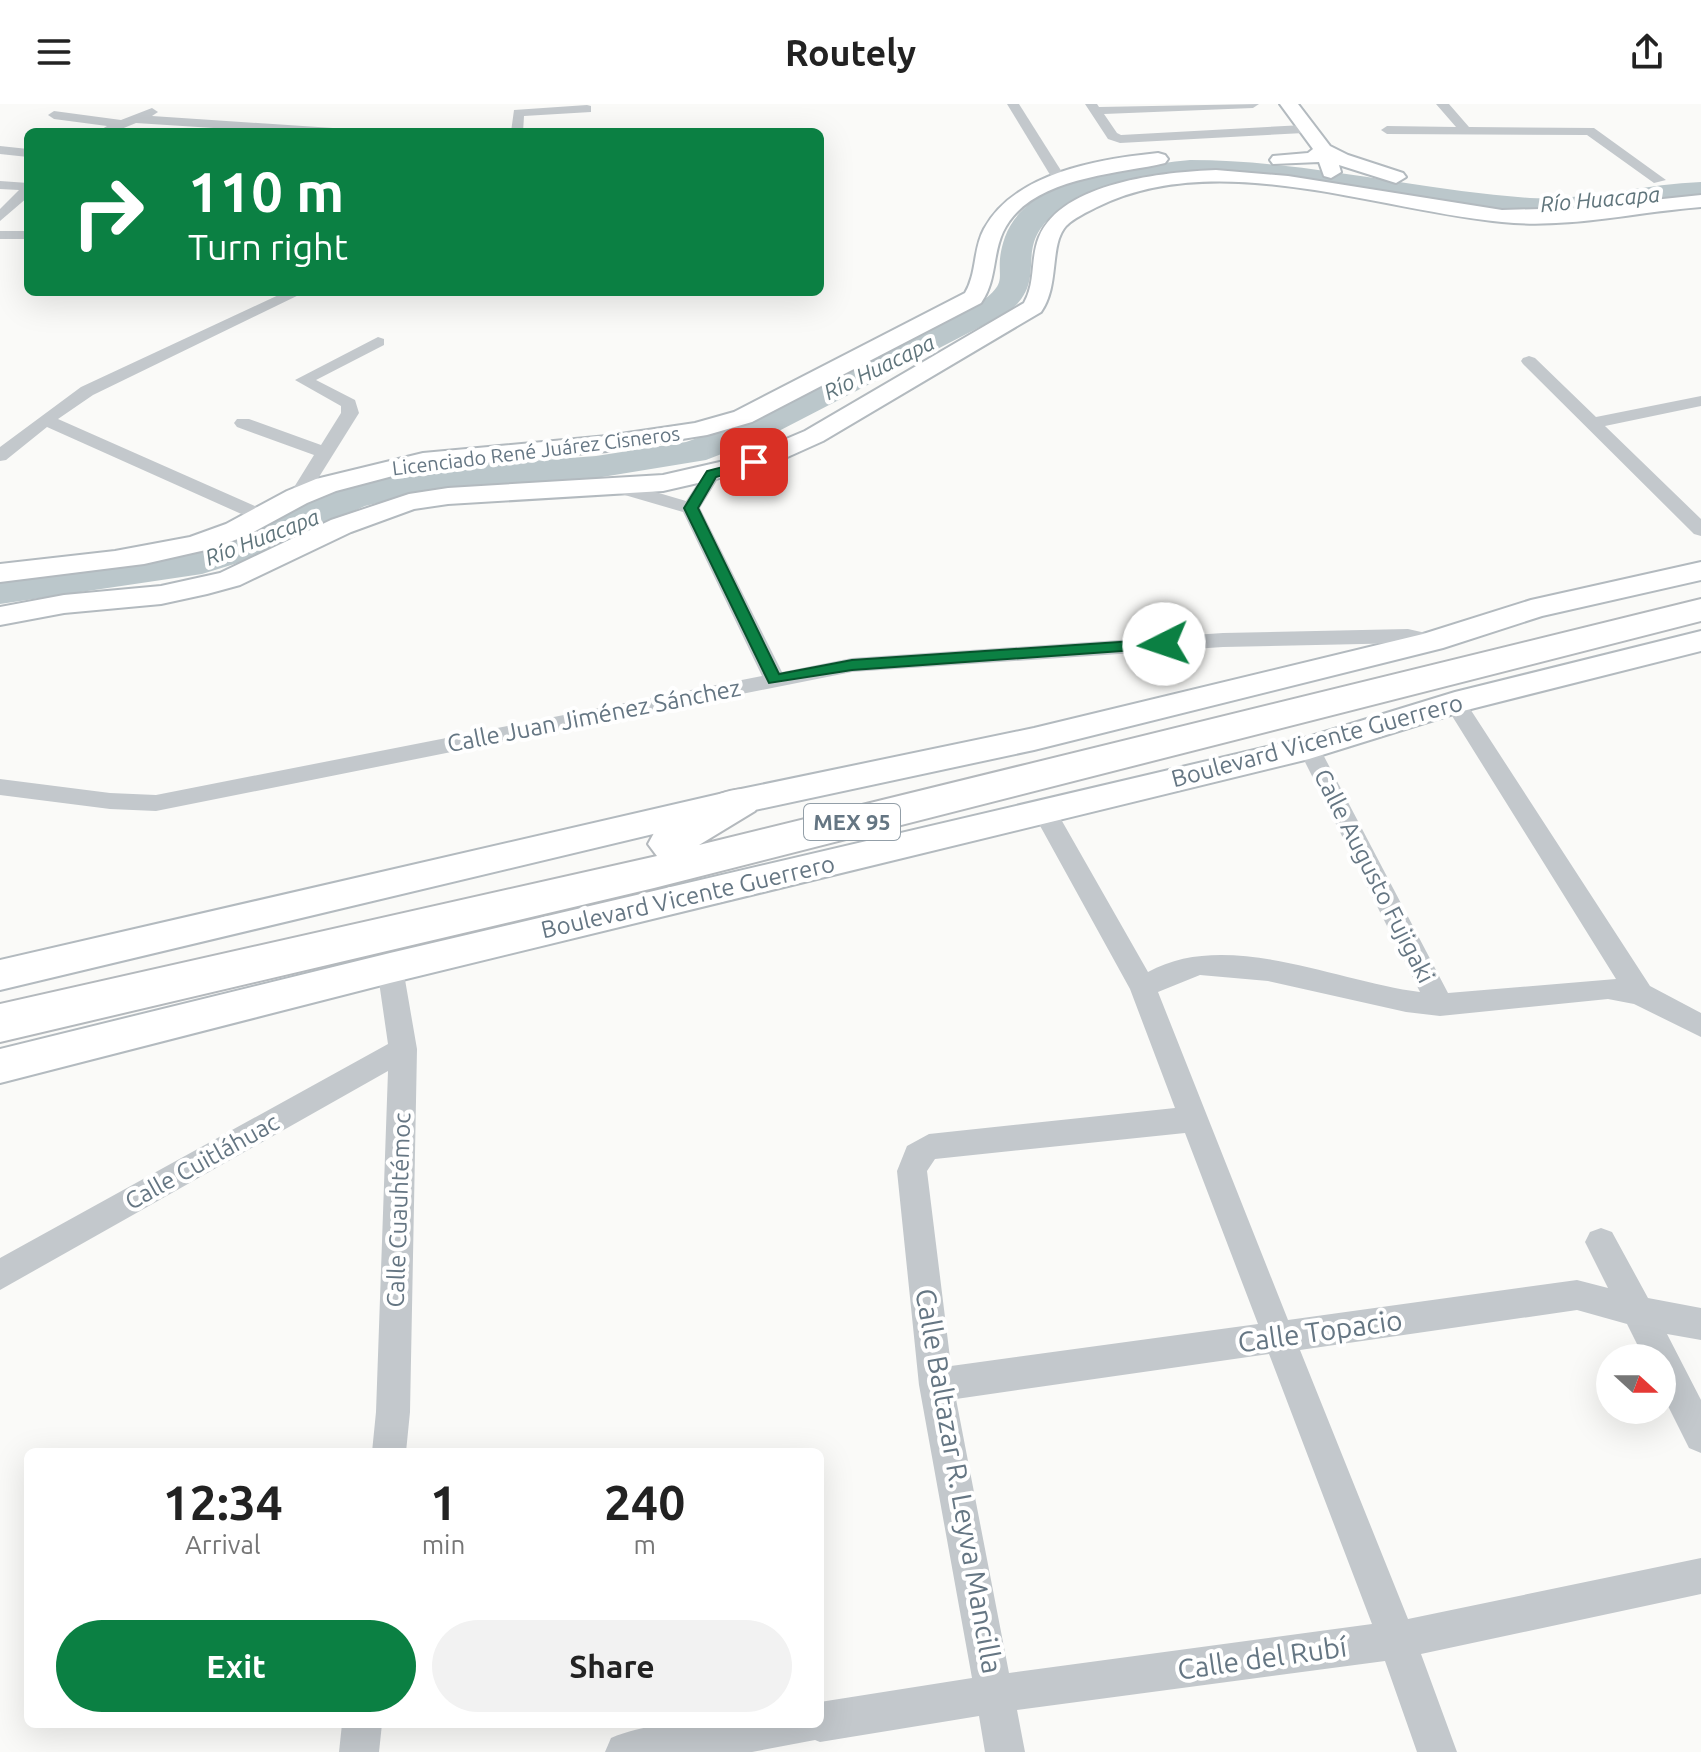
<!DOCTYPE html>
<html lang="en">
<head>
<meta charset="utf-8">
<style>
  :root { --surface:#fff; --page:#f2f2f2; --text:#222; --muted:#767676; --accent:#0b8043 }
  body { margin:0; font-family:Ubuntu,sans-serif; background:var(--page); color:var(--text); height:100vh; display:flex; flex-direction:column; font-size:30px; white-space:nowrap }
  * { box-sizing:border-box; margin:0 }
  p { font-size:26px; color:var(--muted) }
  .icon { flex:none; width:44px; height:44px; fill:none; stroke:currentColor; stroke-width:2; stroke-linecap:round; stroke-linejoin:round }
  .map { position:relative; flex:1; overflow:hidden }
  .sheet { position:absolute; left:24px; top:1344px; width:800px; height:280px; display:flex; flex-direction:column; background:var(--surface); border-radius:12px; box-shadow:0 8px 32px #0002 }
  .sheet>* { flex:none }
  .hud { position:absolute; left:24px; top:24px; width:800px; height:168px; border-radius:12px; box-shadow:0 8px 32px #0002; background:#0b8043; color:#fff; overflow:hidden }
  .needle { width:52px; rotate:111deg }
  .fabs { position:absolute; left:1596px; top:1240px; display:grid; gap:16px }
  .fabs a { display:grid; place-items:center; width:80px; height:80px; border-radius:50%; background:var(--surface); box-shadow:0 8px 32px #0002; font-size:40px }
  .pin { position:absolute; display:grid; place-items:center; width:68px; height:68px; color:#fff; margin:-34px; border-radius:16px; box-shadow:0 4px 12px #0006 }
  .me { position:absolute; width:88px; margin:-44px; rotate:266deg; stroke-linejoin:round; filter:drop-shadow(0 0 6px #0008) }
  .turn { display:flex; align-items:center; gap:28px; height:168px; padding:0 32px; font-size:36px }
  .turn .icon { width:104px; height:104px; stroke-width:2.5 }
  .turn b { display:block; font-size:56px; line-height:68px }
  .eta { display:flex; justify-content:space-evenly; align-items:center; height:136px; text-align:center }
  .eta b { font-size:48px; font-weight:700; line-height:56px }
  .primary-button { display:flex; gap:16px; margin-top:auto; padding:16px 32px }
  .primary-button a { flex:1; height:92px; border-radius:48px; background:var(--accent); color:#fff; font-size:32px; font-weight:700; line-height:92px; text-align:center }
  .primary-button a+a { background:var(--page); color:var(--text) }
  header { display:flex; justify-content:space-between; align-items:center; height:104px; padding:0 32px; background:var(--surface); font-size:36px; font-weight:700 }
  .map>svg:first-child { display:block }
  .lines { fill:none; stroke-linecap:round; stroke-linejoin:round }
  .river { fill:#bbc7cb; fill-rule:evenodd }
  .secondary-casing { stroke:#b3babf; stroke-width:4 }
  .highway-casing { stroke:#b4b9bd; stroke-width:4 }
  .street { fill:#c3c8cc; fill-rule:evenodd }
  .secondary { fill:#fff; fill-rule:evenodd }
  .highway { fill:#fff; fill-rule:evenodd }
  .route { fill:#0b8043; stroke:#07532c; stroke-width:2 }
  .labels { text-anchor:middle; stroke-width:8; stroke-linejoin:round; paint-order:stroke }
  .far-street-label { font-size:20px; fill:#657683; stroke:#fff }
  .far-water-label { font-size:22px; font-style:italic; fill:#60757c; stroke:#fff }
  .shield { fill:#fff; stroke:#939fa8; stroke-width:2 }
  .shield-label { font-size:22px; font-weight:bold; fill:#657683 }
  .street-label { font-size:24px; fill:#657683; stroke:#fff }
  .near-street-label { font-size:28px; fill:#657683; stroke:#fff }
</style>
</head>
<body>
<header><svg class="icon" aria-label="menu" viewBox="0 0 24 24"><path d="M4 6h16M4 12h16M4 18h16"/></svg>Routely<svg class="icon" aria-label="share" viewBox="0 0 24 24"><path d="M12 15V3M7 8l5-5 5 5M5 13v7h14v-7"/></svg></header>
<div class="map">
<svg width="1701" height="1648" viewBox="0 0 1701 1648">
  <rect width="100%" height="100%" fill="#fafaf8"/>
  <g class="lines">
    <path class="river" d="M 1190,56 C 1306,56 1415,86 1530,94 C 1587,97 1644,80 1701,78 L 1701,94 C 1645,96 1589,113 1533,110 C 1407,104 1287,61 1160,75 C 1126,78 1092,85 1063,104 C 1006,141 1054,174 1007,209 L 773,330 L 706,356 L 596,374 L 427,387 L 365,402 L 244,457 L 202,470 L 0,500 L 0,476 L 183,451 L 216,441 L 339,386 L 427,365 L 596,352 L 686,338 L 749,316 L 966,208 C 1020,174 989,178 1005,133 C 1027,71 1134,62 1190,56 Z"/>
    <defs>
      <g id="secondary">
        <path d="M 1280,0 L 1298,0 L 1330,42 L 1348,51 L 1403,69 L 1406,73 L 1396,79 L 1339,61 L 1341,68 L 1331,74 L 1324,72 L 1319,58 L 1273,60 L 1270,56 L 1273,52 L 1308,49 L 1313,45 Z"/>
        <path d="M 1158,49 L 1165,51 L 1168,55 L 1165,59 C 1115,71 1029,73 1003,128 C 992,152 997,176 981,199 L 752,318 L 707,331 L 607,347 L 423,364 L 336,387 L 307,399 L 246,432 L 210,445 L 144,460 L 0,478 L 0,460 L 115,447 L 190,433 L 226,420 L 287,387 L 316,375 L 423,349 L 607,332 L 695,319 L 734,308 L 965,189 C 977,169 973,145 984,125 C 1015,68 1100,55 1158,49 Z"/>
        <path d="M 1216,66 L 1288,72 L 1502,106 L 1577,104 L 1701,91 L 1701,103 C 1636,108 1568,125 1502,118 C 1376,106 1217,43 1097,103 C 1087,108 1074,114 1066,122 C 1049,141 1060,181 1041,208 L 823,337 L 763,364 L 663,387 L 448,400 L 414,405 L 351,428 L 240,481 L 207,490 L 161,500 L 64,509 L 0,521 L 0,503 L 64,491 L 161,482 L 220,469 L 331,416 L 409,390 L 448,384 L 663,371 L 746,352 L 805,327 L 1024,199 C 1036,178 1030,155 1039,133 C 1062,78 1164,68 1216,66 Z"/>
        <path d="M 1701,458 L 1701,476 L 1542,512 L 1443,544 L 1034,646 L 741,709 L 0,886 L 0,856 L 741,685 L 1034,624 L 1423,530 L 1531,496 Z"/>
        <path d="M 1701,527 L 1701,547 L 1463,607 L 1309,655 L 390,879 L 0,979 L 0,945 L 390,849 L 1305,634 L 1455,588 Z"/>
      </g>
      <path id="highway" d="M 1701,495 L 1701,517 L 654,784 L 0,938 L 0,900 L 657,752 L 648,740 L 654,729 C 683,713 722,677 755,687 L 761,697 L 755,707 L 699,741 Z"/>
    </defs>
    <use href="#secondary" class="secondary-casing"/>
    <use href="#highway" class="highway-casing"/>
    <g class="street">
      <path d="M 1007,0 L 1019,0 L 1067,76 L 1065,79 L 1055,79 Z"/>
      <path d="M 1085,0 L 1097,0 L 1099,3 L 1259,0 L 1253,4 L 1104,10 L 1117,29 L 1121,31 L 1304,21 L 1310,25 L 1304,29 L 1120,39 L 1108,35 Z"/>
      <path d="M 1436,0 L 1449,0 L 1469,23 L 1594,24 L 1666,76 L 1654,79 L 1587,31 L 1387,30 L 1381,26 L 1387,22 L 1456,23 Z"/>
      <path d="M 587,1 L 591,2 L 591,8 L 524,12 L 523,28 L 511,28 L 514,6 Z"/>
      <path d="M 152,4 L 158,8 L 152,12 L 333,24 L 339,28 L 276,28 L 136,19 L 114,28 L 97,28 L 107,22 L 54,15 L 48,11 L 54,7 L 121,16 Z"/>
      <path d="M 0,42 L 28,45 L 28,53 L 0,50 Z"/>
      <path d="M 0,77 L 28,79 L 28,93 L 0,117 L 0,105 L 19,86 L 0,85 Z"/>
      <rect x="0" y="127" width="28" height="8"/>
      <path d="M 285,188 L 305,188 L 93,291 L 58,315 L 271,409 L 274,413 L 271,417 L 257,417 L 47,323 L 6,356 L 0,357 L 0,343 L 81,283 Z"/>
      <path d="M 378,233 L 384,235 L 384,241 L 316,276 L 355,296 L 359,309 L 304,397 L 290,397 L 288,393 L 314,351 L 237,323 L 234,319 L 237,315 L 249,315 L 321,341 L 341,309 L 341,302 L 295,276 Z"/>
      <path d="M 1529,252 L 1535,254 L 1596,313 L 1701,292 L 1701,302 L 1605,322 L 1701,415 L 1701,432 L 1694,430 L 1523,260 L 1521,257 L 1523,254 Z"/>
      <path d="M 712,364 L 721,370 L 700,404 L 782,568 L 852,554 L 1223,529 L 1408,525 L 1439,532 L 1443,537 L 1432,544 L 1408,539 L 1223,543 L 852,568 L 156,707 L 110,705 L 0,691 L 0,675 L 110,689 L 156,691 L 762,572 L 683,408 L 611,387 L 609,383 L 618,377 L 686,397 L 706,366 Z"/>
      <path d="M 1455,592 L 1463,594 L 1650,882 L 1701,909 L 1701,933 L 1634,900 L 1608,895 L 1440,912 L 1406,908 L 1268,877 L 1200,871 L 1158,888 L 1288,1216 L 1577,1176 L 1608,1184 L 1585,1138 L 1590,1128 L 1601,1124 L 1612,1128 L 1648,1194 L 1701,1204 L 1701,1236 L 1667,1230 L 1701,1296 L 1701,1349 L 1689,1344 L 1662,1290 L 1662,1254 L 1644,1254 L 1627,1220 L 1577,1206 L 1300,1246 L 1408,1515 L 1701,1454 L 1701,1490 L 1421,1550 L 1457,1648 L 1417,1648 L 1385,1557 L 1017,1606 L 1025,1648 L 985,1648 L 979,1612 L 820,1638 L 815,1636 L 752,1648 L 605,1648 L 611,1634 C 670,1609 756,1620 820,1620 L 820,1598 L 972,1574 L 919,1281 L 897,1067 L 907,1042 L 929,1030 L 1175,1004 L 1130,885 L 1033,709 L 1036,703 L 1045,700 L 1054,703 L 1148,868 C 1227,824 1337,878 1420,888 L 1298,644 L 1301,639 L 1317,639 L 1448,889 L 1616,875 L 1444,599 L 1447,594 ZM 1185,1029 L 1258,1220 L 951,1262 L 927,1067 L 935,1055 ZM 1269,1250 L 1372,1520 L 1009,1569 L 956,1295 Z"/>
      <path d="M 390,854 L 399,857 L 403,864 L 417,945 L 410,1308 L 406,1348 L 372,1348 L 376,1308 L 388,967 L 0,1186 L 0,1154 L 388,940 L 377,864 L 381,857 Z"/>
      <path d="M 342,1620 L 382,1620 L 379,1648 L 339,1648 Z"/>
    </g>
    <use href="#secondary" class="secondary"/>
    <use href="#highway" class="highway"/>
  </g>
  <path class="route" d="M 754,355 L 760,358 L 758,361 L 716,373 L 698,404 L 779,570 L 852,556 L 1164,535 L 1171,540 L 1164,544 L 852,566 L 769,579 L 684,404 L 707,367 Z"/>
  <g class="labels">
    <g class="far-street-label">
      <text transform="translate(536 347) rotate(-7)" y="7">Licenciado René Juárez Cisneros</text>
    </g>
    <g class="far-water-label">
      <text transform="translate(1600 95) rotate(-5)" y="8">Río Huacapa</text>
      <text transform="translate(879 263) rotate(-26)" y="8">Río Huacapa</text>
      <text transform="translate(262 433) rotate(-21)" y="8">Río Huacapa</text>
    </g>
    <rect class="shield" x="804" y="700" width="96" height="36" rx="6"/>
    <g class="shield-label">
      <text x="852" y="726">MEX 95</text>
    </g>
    <g class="street-label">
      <text transform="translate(594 612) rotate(-11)" y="8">Calle Juan Jiménez Sánchez</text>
      <text transform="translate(1317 637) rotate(-15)" y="8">Boulevard Vicente Guerrero</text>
      <text transform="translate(1374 772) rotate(63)" y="8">Calle Augusto Fujigaki</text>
      <text transform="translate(688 793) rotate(-13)" y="8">Boulevard Vicente Guerrero</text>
      <text transform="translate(202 1058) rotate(-29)" y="8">Calle Cuitláhuac</text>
      <text transform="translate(399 1106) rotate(-88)" y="8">Calle Cuauhtémoc</text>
    </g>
    <g class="near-street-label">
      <text transform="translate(1320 1227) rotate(-8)" y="10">Calle Topacio</text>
      <text transform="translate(959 1377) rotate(80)" y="10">Calle Baltazar R. Leyva Mancilla</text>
      <text transform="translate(1262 1554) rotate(-8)" y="10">Calle del Rubí</text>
    </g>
  </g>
</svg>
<div class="fabs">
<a><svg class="needle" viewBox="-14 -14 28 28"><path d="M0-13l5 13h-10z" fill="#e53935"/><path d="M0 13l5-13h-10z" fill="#767676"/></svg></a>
</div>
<div class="pin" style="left:754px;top:358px;background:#d93025"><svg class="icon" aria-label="arrive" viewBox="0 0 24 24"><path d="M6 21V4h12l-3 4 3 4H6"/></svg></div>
<svg class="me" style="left:1164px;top:540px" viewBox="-20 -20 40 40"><circle r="19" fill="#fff"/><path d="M0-13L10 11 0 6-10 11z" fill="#0b8043"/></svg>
<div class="hud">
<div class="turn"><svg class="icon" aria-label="right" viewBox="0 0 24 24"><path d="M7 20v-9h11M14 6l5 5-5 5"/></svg><div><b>110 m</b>Turn right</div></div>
</div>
<section class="sheet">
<div class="eta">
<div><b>12:34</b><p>Arrival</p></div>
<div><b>1</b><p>min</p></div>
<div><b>240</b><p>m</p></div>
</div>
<div class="primary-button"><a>Exit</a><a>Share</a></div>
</section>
</div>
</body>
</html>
